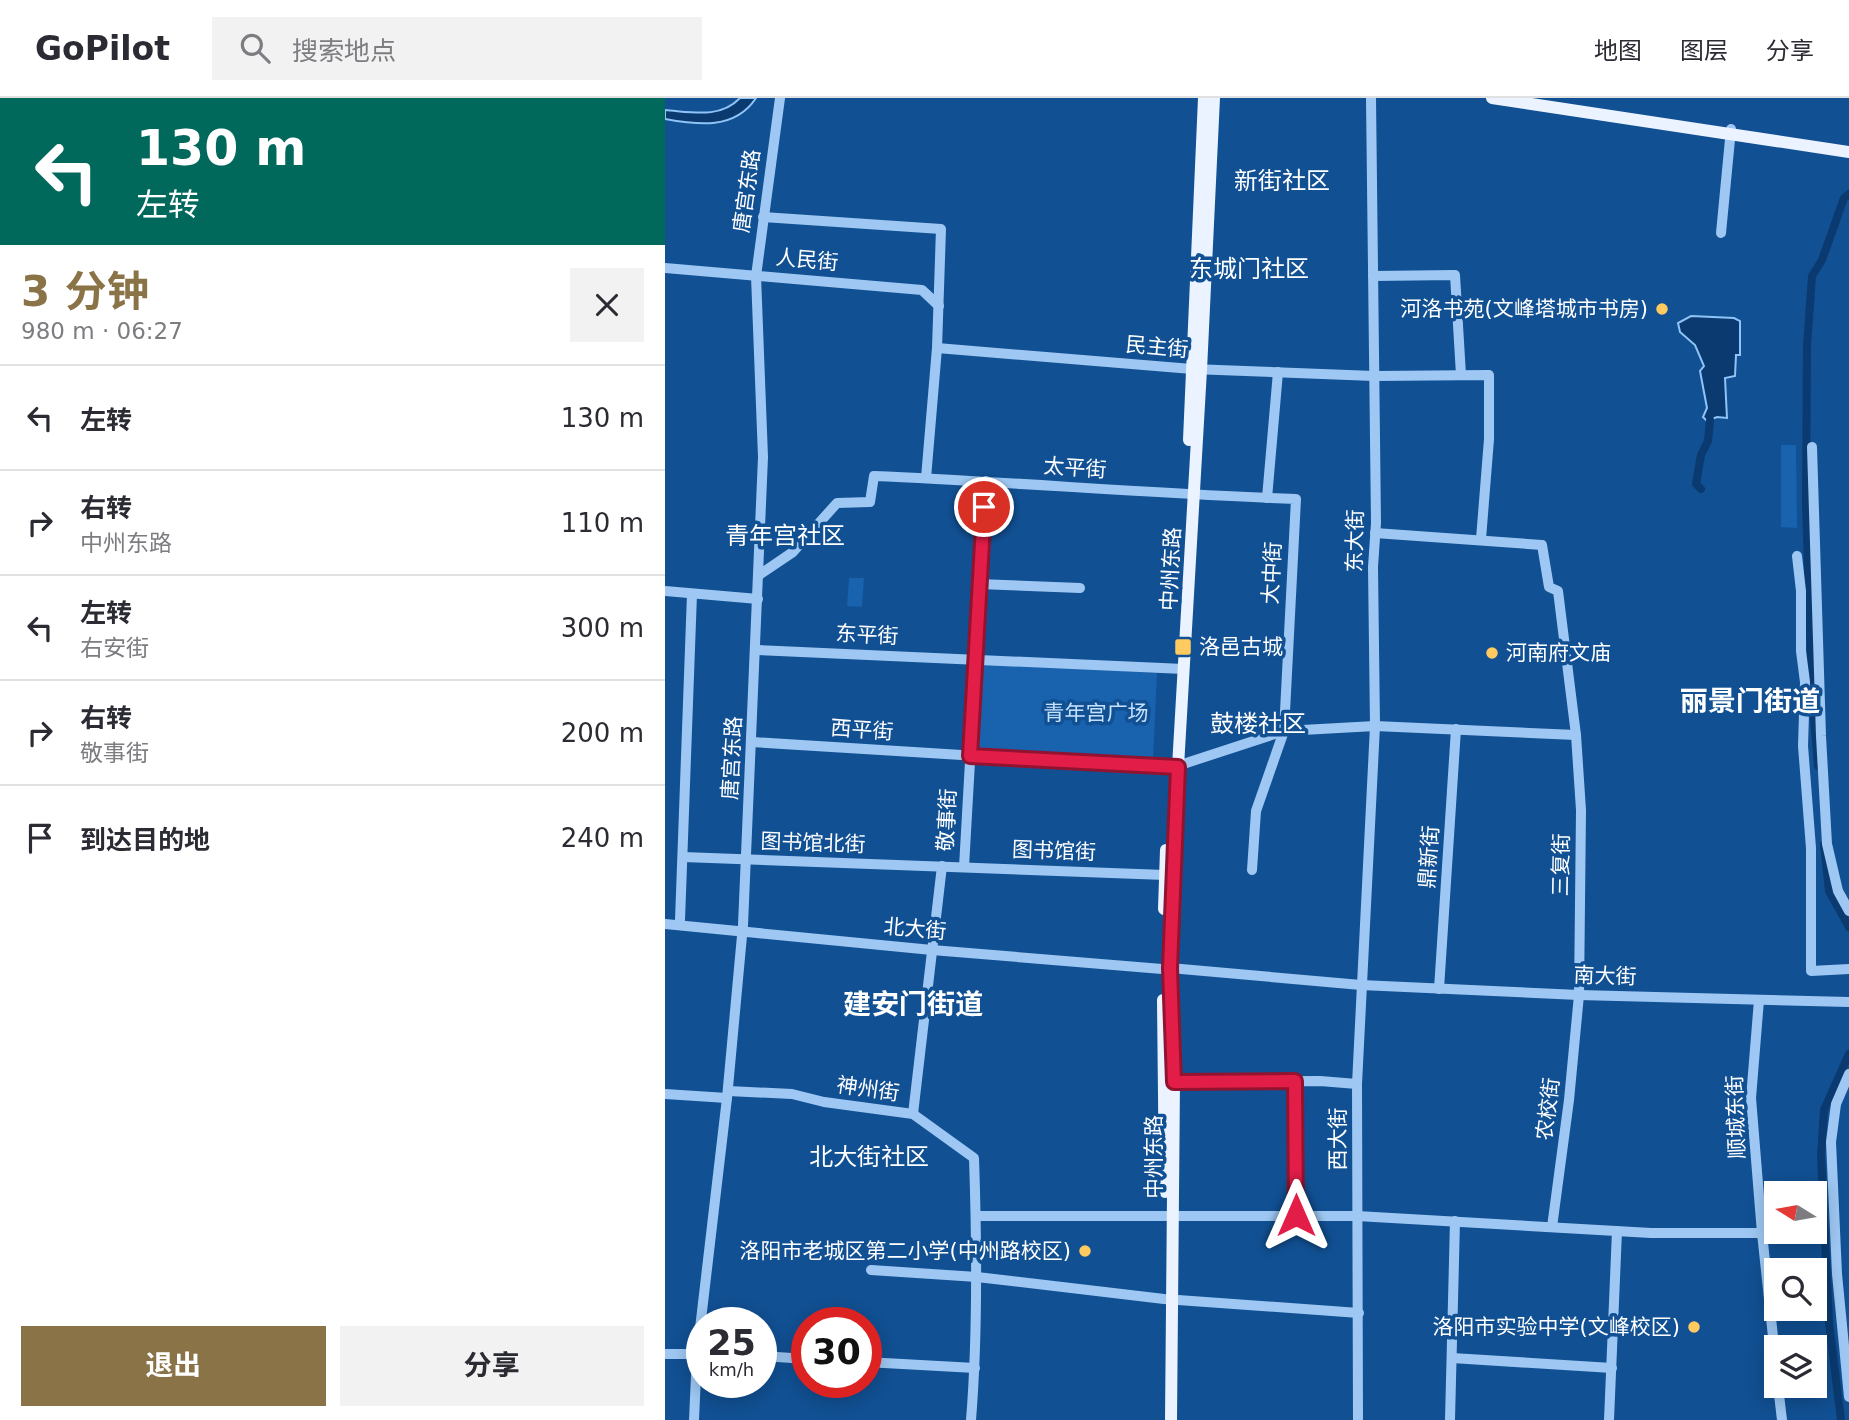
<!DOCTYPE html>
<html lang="zh">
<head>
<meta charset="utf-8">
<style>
  :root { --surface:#fff; --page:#f2f2f3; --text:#2b2b33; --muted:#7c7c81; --line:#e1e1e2; --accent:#8a7347 }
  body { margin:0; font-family:"DejaVu Sans","Noto Sans SC",sans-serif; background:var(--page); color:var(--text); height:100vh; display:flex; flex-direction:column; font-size:26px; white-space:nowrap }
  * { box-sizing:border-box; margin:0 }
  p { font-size:23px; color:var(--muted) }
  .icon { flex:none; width:38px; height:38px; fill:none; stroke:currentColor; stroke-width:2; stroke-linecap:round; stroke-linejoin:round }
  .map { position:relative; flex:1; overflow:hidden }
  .panel { display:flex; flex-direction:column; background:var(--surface); width:665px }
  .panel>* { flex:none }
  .banner { background:#00695c; color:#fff; overflow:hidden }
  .needle { width:46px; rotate:281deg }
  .fabs { position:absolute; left:1099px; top:1083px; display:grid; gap:14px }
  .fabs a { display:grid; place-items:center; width:63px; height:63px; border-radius:0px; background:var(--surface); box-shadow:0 4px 18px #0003; font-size:35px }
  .speed { position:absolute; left:21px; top:1209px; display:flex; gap:14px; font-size:35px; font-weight:700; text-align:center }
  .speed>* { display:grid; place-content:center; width:91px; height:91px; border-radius:50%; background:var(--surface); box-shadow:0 4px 18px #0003; line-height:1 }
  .speed small { font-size:18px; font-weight:400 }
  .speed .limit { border:10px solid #d22; background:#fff; color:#111 }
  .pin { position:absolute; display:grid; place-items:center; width:60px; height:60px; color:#fff; margin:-30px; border:4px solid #fff; border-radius:50%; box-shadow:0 2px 7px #0007 }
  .me { position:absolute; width:77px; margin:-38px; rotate:0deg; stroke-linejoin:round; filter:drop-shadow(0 0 5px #0008) }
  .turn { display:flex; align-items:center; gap:24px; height:147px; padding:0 21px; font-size:32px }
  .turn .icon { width:91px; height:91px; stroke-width:2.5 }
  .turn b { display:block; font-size:49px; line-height:60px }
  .round { display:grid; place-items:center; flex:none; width:74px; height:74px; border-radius:0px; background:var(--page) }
  .headline { display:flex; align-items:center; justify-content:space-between; height:119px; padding:0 21px }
  h1 { font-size:42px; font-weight:700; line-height:52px; color:var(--accent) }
  .cta { display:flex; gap:14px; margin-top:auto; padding:14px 21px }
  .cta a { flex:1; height:80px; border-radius:0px; background:var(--accent); color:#fff; font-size:28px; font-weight:700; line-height:80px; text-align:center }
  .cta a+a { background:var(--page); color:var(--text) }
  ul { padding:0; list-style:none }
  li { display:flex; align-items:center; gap:21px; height:105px; padding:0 21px; border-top:2px solid var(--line) }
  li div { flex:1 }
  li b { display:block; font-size:26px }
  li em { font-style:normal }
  header { display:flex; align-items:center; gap:42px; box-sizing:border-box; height:98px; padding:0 35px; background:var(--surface); border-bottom:2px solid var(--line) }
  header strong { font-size:33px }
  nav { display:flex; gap:38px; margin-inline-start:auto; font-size:24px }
  .search { width:490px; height:63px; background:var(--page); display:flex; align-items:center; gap:18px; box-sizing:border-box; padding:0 24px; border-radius:0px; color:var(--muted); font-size:26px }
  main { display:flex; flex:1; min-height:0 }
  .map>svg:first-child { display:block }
  .green { fill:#1862ae }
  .water { fill:#0a3a6f; stroke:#8fc4f7; stroke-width:2 }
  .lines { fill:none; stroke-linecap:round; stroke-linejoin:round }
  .canal { stroke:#0a3a6f; stroke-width:8 }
  .minor { stroke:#9ec8f3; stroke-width:10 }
  .major { stroke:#eaf3ff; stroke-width:12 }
  .route-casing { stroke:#92132f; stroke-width:18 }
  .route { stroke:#e11d48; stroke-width:12 }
  .poi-dot { fill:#ffca60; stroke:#115093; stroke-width:2.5 }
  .labels { text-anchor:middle; stroke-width:7; stroke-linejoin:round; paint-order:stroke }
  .street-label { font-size:21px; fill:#fff; stroke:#115093 }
  .poi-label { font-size:21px; fill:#fff; stroke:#115093; text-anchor:end }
  .park-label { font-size:21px; fill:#c6e1fd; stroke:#115093 }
  .quarter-label { font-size:24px; fill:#fff; stroke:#115093 }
  .district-label { font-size:28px; font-weight:bold; fill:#fff; stroke:#115093 }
</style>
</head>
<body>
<header>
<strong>GoPilot</strong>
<div class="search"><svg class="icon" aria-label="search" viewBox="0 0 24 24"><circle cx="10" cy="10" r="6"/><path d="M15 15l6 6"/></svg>搜索地点</div>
<nav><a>地图</a><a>图层</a><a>分享</a></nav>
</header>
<main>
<section class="panel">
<div class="banner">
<div class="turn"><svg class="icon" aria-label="left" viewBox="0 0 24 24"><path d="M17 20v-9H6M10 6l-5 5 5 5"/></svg><div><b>130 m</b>左转</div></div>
</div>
<div class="headline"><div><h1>3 分钟</h1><p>980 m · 06:27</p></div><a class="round"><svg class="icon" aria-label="close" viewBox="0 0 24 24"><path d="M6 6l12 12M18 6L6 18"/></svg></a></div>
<ul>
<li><svg class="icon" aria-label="left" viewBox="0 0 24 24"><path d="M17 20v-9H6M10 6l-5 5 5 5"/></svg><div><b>左转</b></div><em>130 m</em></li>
<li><svg class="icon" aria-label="right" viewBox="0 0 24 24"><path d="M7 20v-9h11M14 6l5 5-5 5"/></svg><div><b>右转</b><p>中州东路</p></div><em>110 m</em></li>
<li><svg class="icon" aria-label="left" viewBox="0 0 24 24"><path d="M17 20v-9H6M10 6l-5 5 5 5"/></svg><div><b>左转</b><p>右安街</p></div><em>300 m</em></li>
<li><svg class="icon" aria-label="right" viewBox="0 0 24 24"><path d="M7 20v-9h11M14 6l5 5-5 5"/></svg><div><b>右转</b><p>敬事街</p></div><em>200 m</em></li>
<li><svg class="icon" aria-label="arrive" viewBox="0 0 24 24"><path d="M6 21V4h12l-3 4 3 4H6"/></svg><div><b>到达目的地</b></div><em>240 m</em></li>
</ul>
<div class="cta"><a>退出</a><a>分享</a></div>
</section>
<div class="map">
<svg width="1184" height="1322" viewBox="0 0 1184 1322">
  <rect width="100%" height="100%" fill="#115093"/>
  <g class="green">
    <path d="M 1116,347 L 1131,347 L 1132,430 L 1116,429 Z"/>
    <path d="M 184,480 L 199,480 L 197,509 L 182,508 Z"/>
    <path d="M 316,565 L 492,575 L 488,663 L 311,652 Z"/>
  </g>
  <g class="water">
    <path d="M 75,0 L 91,0 C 70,32 33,27 0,21 L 0,12 C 27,14 55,21 75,0 Z"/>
    <path d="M 1026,218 L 1069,220 L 1075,223 L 1075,257 L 1071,257 L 1070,278 L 1060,280 L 1062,320 L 1052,319 L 1042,323 L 1038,319 L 1042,310 L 1035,273 L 1039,268 L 1030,247 L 1015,234 L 1013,225 Z"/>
  </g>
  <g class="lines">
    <g class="canal">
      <path d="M 1036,391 L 1031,386 L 1036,357 L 1043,343 L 1045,322"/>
      <path d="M 1153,668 L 1147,595 L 1141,406 L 1142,248 L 1147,178 L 1157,162 L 1179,100 L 1184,96"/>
      <path d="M 1159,747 L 1164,793 L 1184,829"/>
      <path d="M 1176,1322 L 1164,1224 L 1156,1058 L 1159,1012 L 1184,956"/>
    </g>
    <g class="minor">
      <path d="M 98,119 L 276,131 L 272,250 L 261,380"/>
      <path d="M 1056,135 L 1066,31"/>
      <path d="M 0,170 L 257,192 L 274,208"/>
      <path d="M 708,178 L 790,177 L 796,277"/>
      <path d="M 272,250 L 527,271 L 709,278 L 824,277 L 824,341 L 816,441"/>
      <path d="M 1147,349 L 1156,638 L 1162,746 L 1173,793 L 1184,813"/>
      <path d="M 602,400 L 613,274"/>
      <path d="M 710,435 L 877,447 L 884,489 L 893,493 L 911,637 L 916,712 L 914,897 L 904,1002 L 887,1129"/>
      <path d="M 1132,458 L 1136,493 L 1136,553 L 1140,584 L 1138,648 L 1146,750 L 1146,873 L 1184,871"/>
      <path d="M 94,477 L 128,454 L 172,405 L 205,404 L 209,378 C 350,384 490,396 631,401 L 619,633 L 591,713 L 587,772"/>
      <path d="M 313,486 L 415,490"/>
      <path d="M 0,493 L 93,501"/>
      <path d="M 91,552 L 519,571"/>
      <path d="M 87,644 L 506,670 L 619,633 L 710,628 L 911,637"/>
      <path d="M 18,759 L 500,777"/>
      <path d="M 299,769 L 321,383"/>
      <path d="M 15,822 L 27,496"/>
      <path d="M 0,826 L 267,852 L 497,871"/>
      <path d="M 505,870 L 696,887 L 914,897 L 1184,904"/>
      <path d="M 774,891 L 791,631"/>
      <path d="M 1094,902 L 1086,1000 L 1097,1135 L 1111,1267"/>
      <path d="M 1184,976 L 1171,1006 L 1166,1044 L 1172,1176 L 1184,1299"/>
      <path d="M 630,983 L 631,1117"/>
      <path d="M 509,984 L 655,983 L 692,986"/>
      <path d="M 63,993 L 127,996 L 159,1004 L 248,1016 L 309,1060 C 312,1147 313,1235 306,1322"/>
      <path d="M 0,996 L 62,1000"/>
      <path d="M 248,1016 L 277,768"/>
      <path d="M 311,1118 L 692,1118 L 986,1135 L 1097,1135"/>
      <path d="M 206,1172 L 312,1179 L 499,1201 L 694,1215"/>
      <path d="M 0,1256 L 37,1256"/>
      <path d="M 96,1258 L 142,1261"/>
      <path d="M 787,1260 L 947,1270"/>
      <path d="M 201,1264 L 310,1270"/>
      <path d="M 1113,1288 L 1117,1322"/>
      <path d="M 29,1322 L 32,1256 L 62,1000 L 78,827 L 98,359 L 91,178 L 115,0"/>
      <path d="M 693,1322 L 692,986 L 710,628 L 708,469 L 711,425 L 706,0"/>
      <path d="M 785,1322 L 790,1123"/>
      <path d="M 944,1322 L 952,1133"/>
    </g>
    <g class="major">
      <path d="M 827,0 L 1184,54"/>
      <path d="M 524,342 L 539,0"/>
      <path d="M 499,811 L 501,752"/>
      <path d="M 498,902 L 500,1094"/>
      <path d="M 506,1322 L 509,984 L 505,870 L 513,669 L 536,272 L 549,0"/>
    </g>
  </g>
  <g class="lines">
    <defs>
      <path id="route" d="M 319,409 L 305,658 L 513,669 L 505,870 L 509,984 L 630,983 L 631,1117"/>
    </defs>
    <use href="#route" class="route-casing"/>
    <use href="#route" class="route"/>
  </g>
  <g class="poi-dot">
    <circle cx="997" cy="211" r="7"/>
    <rect x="509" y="540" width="18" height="18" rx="3.5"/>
    <circle cx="827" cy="555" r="7"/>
    <circle cx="420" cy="1153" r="7"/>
    <circle cx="1029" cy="1229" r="7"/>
  </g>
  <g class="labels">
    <g class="street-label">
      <text transform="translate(82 93) rotate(-82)" y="7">唐宫东路</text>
      <text transform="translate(142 162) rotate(5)" y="7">人民街</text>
      <text transform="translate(492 249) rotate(5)" y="7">民主街</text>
      <text transform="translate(410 370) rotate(4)" y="7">太平街</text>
      <text transform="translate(690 443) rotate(-89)" y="7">东大街</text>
      <text transform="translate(506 471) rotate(-87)" y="7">中州东路</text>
      <text transform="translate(607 475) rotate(-87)" y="7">大中街</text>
      <text transform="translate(202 537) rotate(3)" y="7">东平街</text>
      <text transform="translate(197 632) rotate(4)" y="7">西平街</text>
      <text transform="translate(67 660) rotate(-87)" y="7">唐宫东路</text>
      <text transform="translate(282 722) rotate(-87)" y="7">敬事街</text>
      <text transform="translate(148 745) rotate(2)" y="7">图书馆北街</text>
      <text transform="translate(389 753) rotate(2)" y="7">图书馆街</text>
      <text transform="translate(764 759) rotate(-86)" y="7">鼎新街</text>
      <text transform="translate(896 767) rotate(-89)" y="7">三复街</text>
      <text transform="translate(250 831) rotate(5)" y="7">北大街</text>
      <text transform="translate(940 878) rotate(2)" y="7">南大街</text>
      <text transform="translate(203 991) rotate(8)" y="7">神州街</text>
      <text transform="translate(883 1011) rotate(-83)" y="7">农校街</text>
      <text transform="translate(1071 1019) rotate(-92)" y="7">顺城东街</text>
      <text transform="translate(673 1041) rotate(-90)" y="7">西大街</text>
      <text transform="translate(489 1059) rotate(-90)" y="7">中州东路</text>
    </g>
    <g class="poi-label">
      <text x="983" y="218">河洛书苑(文峰塔城市书房)</text>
      <text x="534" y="556" text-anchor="start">洛邑古城</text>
      <text x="841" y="562" text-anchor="start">河南府文庙</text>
      <text x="406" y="1160">洛阳市老城区第二小学(中州路校区)</text>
      <text x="1015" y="1236">洛阳市实验中学(文峰校区)</text>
    </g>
    <g class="park-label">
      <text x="431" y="622">青年宫广场</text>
    </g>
    <g class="quarter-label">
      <text x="617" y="91">新街社区</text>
      <text x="584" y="179">东城门社区</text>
      <text x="120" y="446">青年宫社区</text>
      <text x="593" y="634">鼓楼社区</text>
      <text x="204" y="1067">北大街社区</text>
    </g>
    <g class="district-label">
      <text x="1085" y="613">丽景门街道</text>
      <text x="248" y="916">建安门街道</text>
    </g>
  </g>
</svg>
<div class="fabs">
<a><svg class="needle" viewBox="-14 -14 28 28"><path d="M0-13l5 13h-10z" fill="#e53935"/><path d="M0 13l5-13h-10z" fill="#7c7c81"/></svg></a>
<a><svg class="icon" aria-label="search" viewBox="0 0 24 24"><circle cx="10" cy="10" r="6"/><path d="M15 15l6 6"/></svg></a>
<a><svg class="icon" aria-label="layers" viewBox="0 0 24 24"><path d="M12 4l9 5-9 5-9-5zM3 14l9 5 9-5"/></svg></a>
</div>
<div class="speed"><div>25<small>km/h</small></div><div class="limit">30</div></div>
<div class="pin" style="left:319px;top:409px;background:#d93025"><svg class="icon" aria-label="arrive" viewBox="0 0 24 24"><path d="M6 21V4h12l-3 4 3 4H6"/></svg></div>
<svg class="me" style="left:631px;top:1117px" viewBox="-20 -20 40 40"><path d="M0-17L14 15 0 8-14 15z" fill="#e11d48" stroke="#fff" stroke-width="4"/></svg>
</div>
</main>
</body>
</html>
